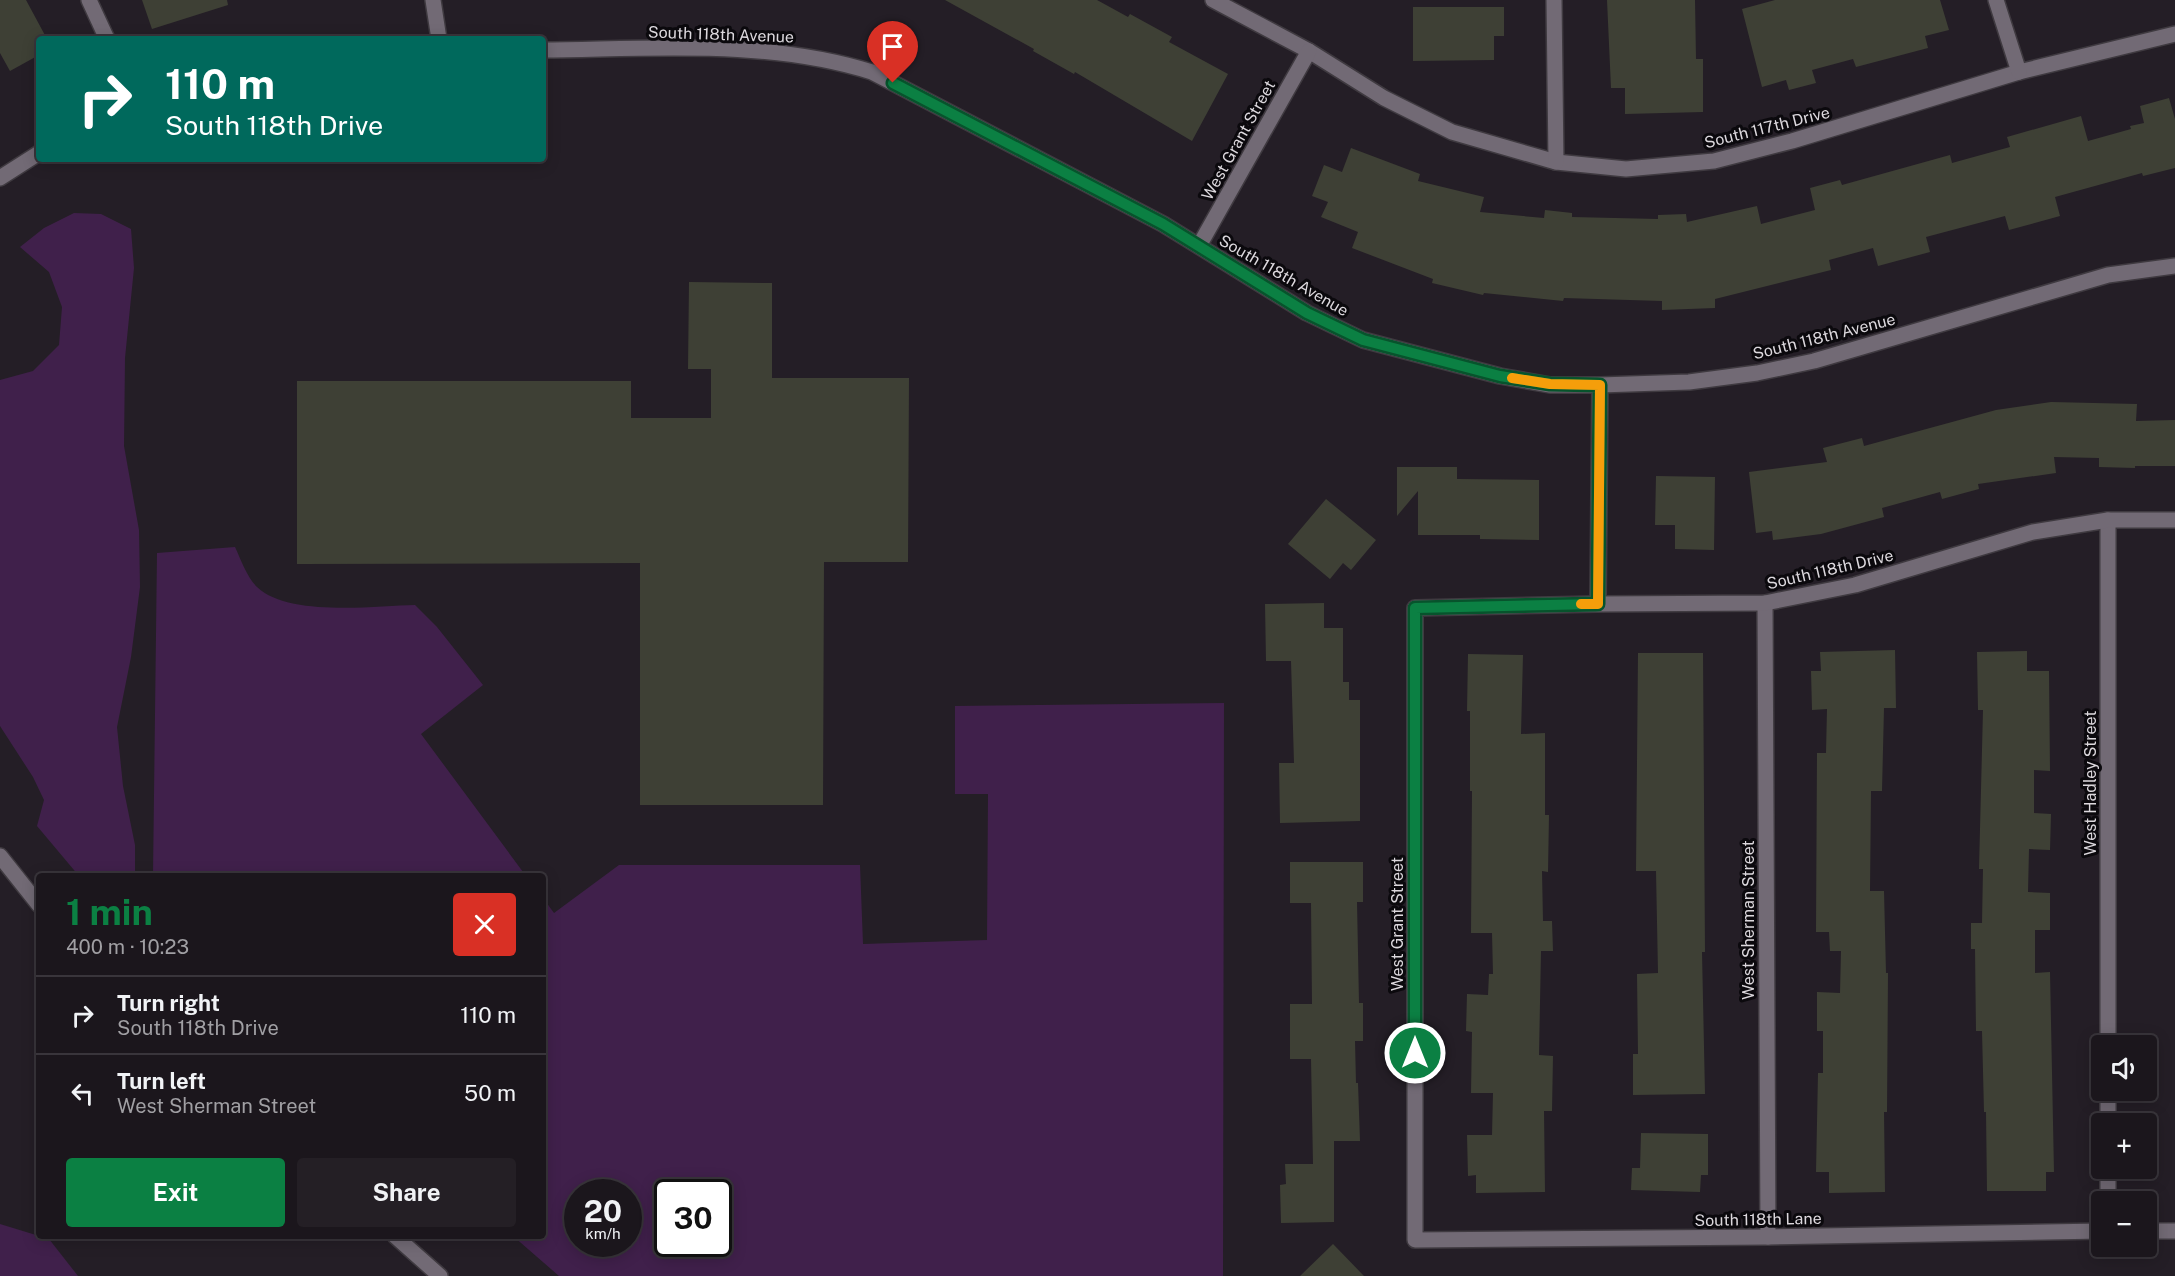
<!DOCTYPE html>
<html lang="en">
<head>
<meta charset="utf-8">
<style>
  :root { --surface:#1b161c; --page:#241f25; --text:#f1f3f6; --muted:#a09fa3; --line:#39353b; --accent:#0b8043 }
  body { margin:0; font-family:"Public Sans",sans-serif; background:var(--page); color:var(--text); height:100vh; display:flex; flex-direction:column; font-size:22px; white-space:nowrap }
  * { box-sizing:border-box; margin:0 }
  p { font-size:20px; color:var(--muted) }
  .icon { flex:none; width:33px; height:33px; fill:none; stroke:currentColor; stroke-width:2; stroke-linecap:round; stroke-linejoin:round }
  .map { position:relative; flex:1; overflow:hidden }
  .side { position:absolute; left:36px; top:873px; width:510px; height:366px; display:flex; flex-direction:column; background:var(--surface); border-radius:6px; box-shadow:0 3px 15px #0003,0 0 0 2px var(--line) }
  .side>* { flex:none }
  .guide { position:absolute; left:36px; top:36px; width:510px; height:126px; border-radius:6px; box-shadow:0 3px 15px #0003,0 0 0 2px var(--line); background:#00695c; color:#fff; overflow:hidden }
  .tools { position:absolute; left:2091px; top:1035px; display:grid; gap:12px }
  .tools a { display:grid; place-items:center; width:66px; height:66px; border-radius:6px; background:var(--surface); box-shadow:0 3px 15px #0003,0 0 0 2px var(--line); font-size:30px }
  .speed { position:absolute; left:564px; top:1179px; display:flex; gap:12px; font-size:30px; font-weight:700; text-align:center }
  .speed>* { display:grid; place-content:center; width:78px; height:78px; border-radius:50%; background:var(--surface); box-shadow:0 3px 15px #0003,0 0 0 2px var(--line); line-height:1 }
  .speed small { font-size:15px; font-weight:400 }
  .speed .limit { border:3px solid #111; border-radius:9px; background:#fff; color:#111 }
  .pin { position:absolute; display:grid; place-items:center; width:51px; height:51px; color:#fff; margin:-62px -26px; border-radius:50% 50% 50% 0; rotate:-45deg; box-shadow:0 0 6px #0007 }
  .pin .icon { rotate:45deg }
  .me { position:absolute; width:66px; margin:-33px; rotate:0deg; stroke-linejoin:round; filter:drop-shadow(0 0 4px #0008) }
  .turn { display:flex; align-items:center; gap:21px; height:126px; padding:0 30px; font-size:27px }
  .turn .icon { width:78px; height:78px; stroke-width:2.5 }
  .turn b { display:block; font-size:42px; line-height:51px }
  .round { display:grid; place-items:center; flex:none; width:63px; height:63px; border-radius:6px; background:var(--page) }
  .overview { display:flex; align-items:center; justify-content:space-between; height:102px; padding:0 30px }
  h1 { font-size:36px; font-weight:700; line-height:45px; color:var(--accent) }
  .button { display:flex; gap:12px; margin-top:auto; padding:12px 30px }
  .button a { flex:1; height:69px; border-radius:6px; background:var(--accent); color:#fff; font-size:24px; font-weight:700; line-height:69px; text-align:center }
  .button a+a { background:var(--page); color:var(--text) }
  ul { padding:0; list-style:none }
  li { display:flex; align-items:center; gap:18px; height:78px; padding:0 30px; border-top:2px solid var(--line) }
  li div { flex:1 }
  li b { display:block; font-size:22px }
  li em { font-style:normal }
  .map>svg:first-child { display:block }
  .green { fill:#40204b; fill-rule:evenodd }
  .building { fill:#3e4035 }
  .lines { fill:none; stroke-linecap:round; stroke-linejoin:round }
  .minor-casing { stroke:#3f3a40; stroke-width:18 }
  .minor { stroke:#726a75; stroke-width:15 }
  .route-casing { stroke:#07532c; stroke-width:15 }
  .route { stroke:#0b8043; stroke-width:10 }
  .slow { stroke:#f59e0b; stroke-width:10 }
  .labels { text-anchor:middle; stroke-width:6; stroke-linejoin:round; paint-order:stroke }
  .street-label { font-size:16px; fill:#dcd8dd; stroke:#0b090d }
</style>
</head>
<body>
<div class="map">
<svg width="2175" height="1276" viewBox="0 0 2175 1276">
  <rect width="100%" height="100%" fill="#241e26"/>
  <g class="green">
    <path d="M 74,213 L 101,214 L 131,229 L 134,268 L 125,358 L 124,446 L 139,530 L 140,587 L 131,657 L 117,727 L 123,786 L 135,845 L 135,876 L 79,876 L 37,826 L 44,800 L 33,777 L 0,726 L 0,380 L 33,371 L 59,345 L 62,307 L 49,272 L 20,247 L 44,228 Z"/>
    <path d="M 235,547 C 241,560 247,577 257,587 C 288,617 374,606 415,605 L 437,627 L 483,685 L 421,734 L 526,876 L 153,876 L 157,553 Z"/>
    <path d="M 1224,703 L 1223,1276 L 559,1276 L 513,1236 L 543,1236 L 543,898 L 554,913 L 619,865 L 860,865 L 863,944 L 987,940 L 988,794 L 955,794 L 955,706 ZM 578,1192 L 628,1192 L 628,1244 L 578,1244 ZM 668,1192 L 718,1192 L 718,1244 L 668,1244 Z"/>
    <path d="M 0,1224 L 49,1239 L 78,1276 L 0,1276 Z"/>
  </g>
  <g class="building">
    <path d="M 0,0 L 26,0 L 47,39 L 39,39 L 39,55 L 10,71 L 0,53 Z"/>
    <path d="M 142,0 L 227,0 L 228,5 L 152,29 Z"/>
    <path d="M 945,0 L 1097,0 L 1128,17 L 1130,14 L 1172,37 L 1169,42 L 1228,74 L 1192,141 L 1075,72 L 1074,74 L 1033,51 L 1034,49 Z"/>
    <path d="M 1607,0 L 1695,0 L 1696,59 L 1703,59 L 1703,112 L 1625,114 L 1625,88 L 1611,88 Z"/>
    <path d="M 1775,0 L 1940,0 L 1949,30 L 1925,36 L 1928,48 L 1856,67 L 1853,59 L 1812,70 L 1816,83 L 1789,90 L 1786,80 L 1762,87 L 1742,9 Z"/>
    <path d="M 1413,7 L 1504,7 L 1504,36 L 1494,36 L 1494,60 L 1413,61 Z"/>
    <path d="M 2169,98 L 2175,119 L 2175,168 L 2143,176 L 2142,173 L 2055,197 L 2060,216 L 2009,230 L 2005,216 L 1926,237 L 1930,252 L 1878,266 L 1873,248 L 1829,260 L 1831,270 L 1715,299 L 1715,308 L 1662,310 L 1662,301 L 1564,298 L 1563,301 L 1484,293 L 1483,295 L 1432,283 L 1433,279 L 1352,248 L 1358,232 L 1321,217 L 1328,202 L 1312,196 L 1324,165 L 1342,172 L 1351,148 L 1420,174 L 1418,181 L 1484,197 L 1480,212 L 1544,218 L 1545,210 L 1572,213 L 1572,217 L 1658,219 L 1658,215 L 1686,214 L 1687,222 L 1757,206 L 1761,224 L 1815,210 L 1810,188 L 1840,180 L 1842,185 L 1950,155 L 1952,163 L 2010,147 L 2007,137 L 2081,116 L 2088,141 L 2131,129 L 2130,126 L 2144,123 L 2140,106 Z"/>
    <path d="M 689,282 L 772,283 L 772,378 L 909,378 L 908,562 L 824,562 L 823,805 L 640,805 L 640,563 L 297,564 L 297,381 L 631,381 L 631,418 L 711,418 L 711,369 L 688,369 Z"/>
    <path d="M 2051,402 L 2137,404 L 2136,421 L 2175,420 L 2175,466 L 2135,466 L 2135,468 L 2099,467 L 2099,458 L 2054,457 L 2056,473 L 1978,484 L 1979,489 L 1942,499 L 1940,492 L 1882,508 L 1884,517 L 1821,534 L 1773,540 L 1772,531 L 1756,533 L 1749,472 L 1827,462 L 1823,448 L 1862,438 L 1864,446 L 1996,410 Z"/>
    <path d="M 1397,467 L 1457,467 L 1457,479 L 1539,480 L 1539,540 L 1480,539 L 1480,535 L 1418,535 L 1418,491 L 1397,516 Z"/>
    <path d="M 1656,476 L 1715,477 L 1714,550 L 1675,549 L 1675,525 L 1655,525 Z"/>
    <path d="M 1326,499 L 1376,540 L 1351,570 L 1343,563 L 1330,579 L 1288,544 Z"/>
    <path d="M 1324,603 L 1324,628 L 1343,628 L 1343,682 L 1349,682 L 1349,700 L 1360,700 L 1360,821 L 1280,823 L 1279,763 L 1294,763 L 1291,661 L 1266,661 L 1265,604 Z"/>
    <path d="M 1895,650 L 1896,708 L 1884,708 L 1882,791 L 1871,791 L 1870,891 L 1884,891 L 1886,973 L 1888,973 L 1887,1112 L 1884,1112 L 1885,1192 L 1829,1193 L 1829,1172 L 1816,1172 L 1818,1073 L 1823,1073 L 1823,1031 L 1817,1031 L 1817,992 L 1840,993 L 1841,951 L 1830,951 L 1829,932 L 1816,932 L 1817,753 L 1826,753 L 1827,709 L 1812,710 L 1811,671 L 1821,671 L 1820,652 Z"/>
    <path d="M 2027,651 L 2027,671 L 2049,671 L 2050,771 L 2034,770 L 2034,813 L 2051,814 L 2050,850 L 2029,849 L 2028,892 L 2050,893 L 2050,930 L 2035,930 L 2035,973 L 2050,972 L 2054,1172 L 2046,1172 L 2046,1191 L 1987,1191 L 1986,1112 L 1984,1112 L 1982,1031 L 1976,1031 L 1975,949 L 1971,949 L 1971,923 L 1982,923 L 1983,869 L 1979,869 L 1983,710 L 1978,710 L 1977,652 Z"/>
    <path d="M 1638,653 L 1703,653 L 1705,952 L 1702,952 L 1705,1094 L 1633,1095 L 1633,1054 L 1638,1054 L 1637,974 L 1658,973 L 1656,871 L 1636,871 Z"/>
    <path d="M 1468,654 L 1523,655 L 1521,734 L 1545,733 L 1545,815 L 1549,815 L 1548,872 L 1542,871 L 1543,921 L 1552,921 L 1553,951 L 1541,951 L 1539,1055 L 1553,1056 L 1552,1111 L 1544,1111 L 1545,1192 L 1476,1193 L 1476,1175 L 1468,1176 L 1467,1135 L 1492,1135 L 1493,1093 L 1471,1093 L 1472,1032 L 1466,1031 L 1467,994 L 1488,995 L 1489,974 L 1493,974 L 1492,933 L 1471,933 L 1472,791 L 1470,791 L 1470,711 L 1467,711 Z"/>
    <path d="M 1290,862 L 1363,862 L 1363,902 L 1357,902 L 1359,1003 L 1363,1003 L 1363,1041 L 1355,1041 L 1356,1083 L 1358,1083 L 1360,1141 L 1334,1141 L 1334,1222 L 1281,1223 L 1280,1185 L 1286,1184 L 1285,1164 L 1313,1164 L 1311,1059 L 1290,1059 L 1290,1004 L 1312,1004 L 1311,903 L 1290,903 Z"/>
    <path d="M 1641,1133 L 1708,1134 L 1708,1175 L 1701,1175 L 1700,1192 L 1631,1190 L 1632,1168 L 1640,1168 Z"/>
    <path d="M 1333,1244 L 1364,1276 L 1300,1276 Z"/>
  </g>
  <g class="lines">
    <defs>
      <g id="minor">
        <path d="M 89,0 L 107,39"/>
        <path d="M 433,0 L 439,39"/>
        <path d="M 1213,0 L 1309,51 L 1384,98 L 1452,132 L 1556,162 L 1626,169 L 1714,161 L 1792,141 L 2019,72 L 2175,34"/>
        <path d="M 1554,0 L 1556,162"/>
        <path d="M 1996,0 L 2019,72"/>
        <path d="M 543,50 C 652,49 768,39 872,72 L 1163,224 L 1307,313 L 1363,340 L 1500,376 L 1550,385 L 1600,385 L 1689,382 L 1757,373 L 1814,361 L 2108,275 L 2175,266"/>
        <path d="M 0,178 L 39,153"/>
        <path d="M 1199,246 L 1309,51"/>
        <path d="M 2108,520 L 2108,1046"/>
        <path d="M 1765,603 L 1768,1237"/>
        <path d="M 1598,604 L 1600,385"/>
        <path d="M 0,856 L 39,905"/>
        <path d="M 2108,1090 L 2108,1124"/>
        <path d="M 2108,1168 L 2108,1202"/>
        <path d="M 2102,1231 L 1768,1237 L 1415,1240 L 1415,608 L 1598,604 L 1765,603 L 1855,585 L 2033,532 L 2108,520 L 2175,520"/>
        <path d="M 2146,1231 L 2175,1231"/>
        <path d="M 395,1236 L 440,1276"/>
      </g>
    </defs>
    <use href="#minor" class="minor-casing"/>
    <use href="#minor" class="minor"/>
  </g>
  <g class="lines">
    <defs>
      <path id="route" d="M 893,83 L 1163,224 L 1307,313 L 1363,340 L 1500,376 L 1550,384 L 1600,385 L 1598,604 L 1415,608 L 1415,1053"/>
    </defs>
    <use href="#route" class="route-casing"/>
    <use href="#route" class="route"/>
    <path class="slow" d="M 1512,378 L 1550,384 L 1600,385 L 1598,604 L 1581,604"/>
  </g>
  <g class="labels">
    <g class="street-label">
      <text transform="translate(721 34) rotate(2)" y="6">South 118th Avenue</text>
      <text transform="translate(1767 127) rotate(-14)" y="6">South 117th Drive</text>
      <text transform="translate(1238 140) rotate(-61)" y="6">West Grant Street</text>
      <text transform="translate(1284 275) rotate(30)" y="6">South 118th Avenue</text>
      <text transform="translate(1824 336) rotate(-14)" y="6">South 118th Avenue</text>
      <text transform="translate(1830 569) rotate(-13)" y="6">South 118th Drive</text>
      <text transform="translate(2090 783) rotate(-90)" y="6">West Hadley Street</text>
      <text transform="translate(1748 920) rotate(-90)" y="6">West Sherman Street</text>
      <text transform="translate(1397 924) rotate(-90)" y="6">West Grant Street</text>
      <text transform="translate(1758 1219) rotate(-1)" y="6">South 118th Lane</text>
    </g>
  </g>
</svg>
<div class="tools">
<a><svg class="icon" aria-label="sound" viewBox="0 0 24 24"><path d="M4 9h4l5-4v14l-5-4H4zM17 9q2 3 0 6"/></svg></a>
<a>+</a>
<a>−</a>
</div>
<div class="speed"><div>20<small>km/h</small></div><div class="limit">30</div></div>
<div class="pin" style="left:893px;top:83px;background:#d93025"><svg class="icon" aria-label="arrive" viewBox="0 0 24 24"><path d="M6 21V4h12l-3 4 3 4H6"/></svg></div>
<svg class="me" style="left:1415px;top:1053px" viewBox="-20 -20 40 40"><circle r="17" fill="#0b8043" stroke="#fff" stroke-width="3"/><path d="M0-11L8 9 0 5-8 9z" fill="#fff"/></svg>
<div class="guide">
<div class="turn"><svg class="icon" aria-label="right" viewBox="0 0 24 24"><path d="M7 20v-9h11M14 6l5 5-5 5"/></svg><div><b>110 m</b>South 118th Drive</div></div>
</div>
<section class="side">
<div class="overview"><div><h1>1 min</h1><p>400 m · 10:23</p></div><a class="round" style="background:#d93025;color:#fff"><svg class="icon" aria-label="close" viewBox="0 0 24 24"><path d="M6 6l12 12M18 6L6 18"/></svg></a></div>
<ul>
<li><svg class="icon" aria-label="right" viewBox="0 0 24 24"><path d="M7 20v-9h11M14 6l5 5-5 5"/></svg><div><b>Turn right</b><p>South 118th Drive</p></div><em>110 m</em></li>
<li><svg class="icon" aria-label="left" viewBox="0 0 24 24"><path d="M17 20v-9H6M10 6l-5 5 5 5"/></svg><div><b>Turn left</b><p>West Sherman Street</p></div><em>50 m</em></li>
</ul>
<div class="button"><a>Exit</a><a>Share</a></div>
</section>
</div>
</body>
</html>
